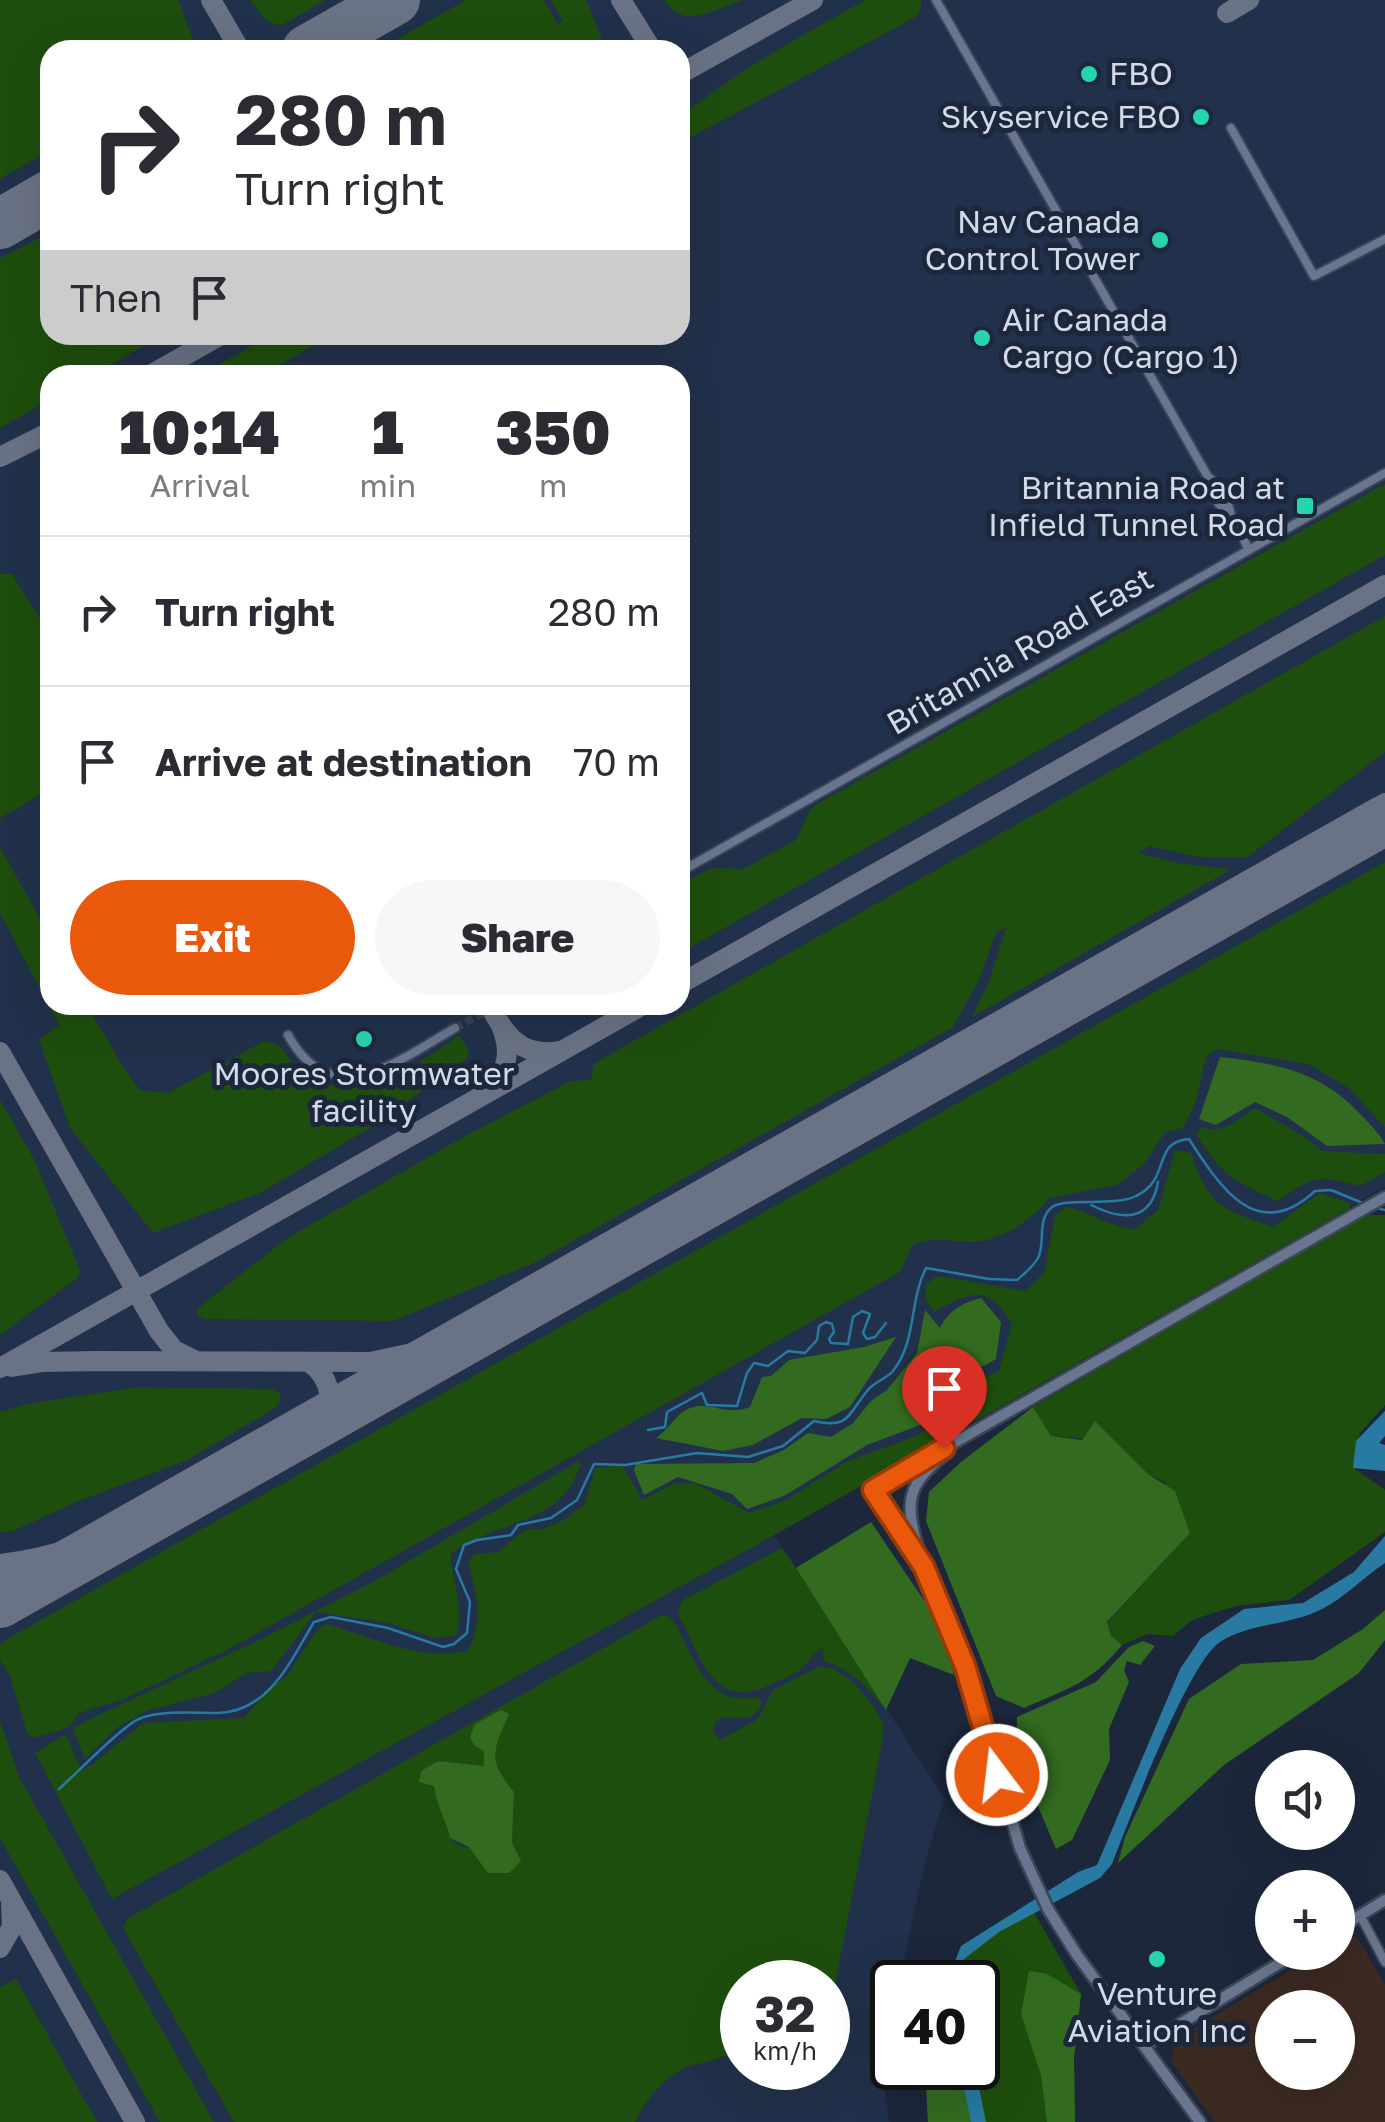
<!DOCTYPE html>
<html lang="en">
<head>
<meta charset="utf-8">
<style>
  :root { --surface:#fff; --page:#f7f7f7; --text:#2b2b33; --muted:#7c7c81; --line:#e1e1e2; --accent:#ea580c }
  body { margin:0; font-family:"Golos Text",sans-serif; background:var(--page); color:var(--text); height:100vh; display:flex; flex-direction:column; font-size:38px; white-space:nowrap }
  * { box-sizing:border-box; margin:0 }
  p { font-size:32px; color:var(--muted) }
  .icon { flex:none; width:55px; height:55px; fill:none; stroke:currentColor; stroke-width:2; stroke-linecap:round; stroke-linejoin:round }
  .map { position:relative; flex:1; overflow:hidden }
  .drawer { position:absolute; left:40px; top:365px; width:650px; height:650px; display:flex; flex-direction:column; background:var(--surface); border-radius:30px; box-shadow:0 10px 40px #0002 }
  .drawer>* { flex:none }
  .guide { position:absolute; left:40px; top:40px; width:650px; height:305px; border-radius:30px; box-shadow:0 10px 40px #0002; background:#fff; color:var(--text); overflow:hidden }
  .buttons { position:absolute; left:1255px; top:1750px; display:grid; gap:20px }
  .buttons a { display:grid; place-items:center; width:100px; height:100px; border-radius:50%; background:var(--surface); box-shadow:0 10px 40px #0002; font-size:50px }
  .speed { position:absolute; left:720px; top:1960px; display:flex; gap:20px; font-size:50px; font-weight:700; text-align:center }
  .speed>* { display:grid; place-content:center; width:130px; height:130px; border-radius:50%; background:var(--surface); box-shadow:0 10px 40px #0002; line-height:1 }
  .speed small { font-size:25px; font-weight:400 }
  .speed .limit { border:5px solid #111; border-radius:15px; background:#fff; color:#111 }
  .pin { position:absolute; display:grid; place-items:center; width:85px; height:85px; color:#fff; margin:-102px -42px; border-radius:50% 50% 50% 0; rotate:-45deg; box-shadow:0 0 10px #0007 }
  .pin .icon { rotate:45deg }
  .me { position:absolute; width:110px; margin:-55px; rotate:345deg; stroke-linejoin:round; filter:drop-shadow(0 0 8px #0008) }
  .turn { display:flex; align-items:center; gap:35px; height:210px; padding:0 30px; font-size:45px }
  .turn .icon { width:130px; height:130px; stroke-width:2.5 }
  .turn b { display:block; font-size:70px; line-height:85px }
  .then { display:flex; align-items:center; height:95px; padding:0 30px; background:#0003; gap:20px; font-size:38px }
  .eta { display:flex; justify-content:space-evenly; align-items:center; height:170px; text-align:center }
  .eta b { font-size:60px; font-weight:800; line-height:70px }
  .primary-button { display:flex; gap:20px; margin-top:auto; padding:20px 30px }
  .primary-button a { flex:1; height:115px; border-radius:60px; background:var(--accent); color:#fff; font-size:40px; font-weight:800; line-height:115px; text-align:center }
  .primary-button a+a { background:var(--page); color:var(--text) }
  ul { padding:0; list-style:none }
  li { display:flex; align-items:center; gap:30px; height:150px; padding:0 30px; border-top:2px solid var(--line) }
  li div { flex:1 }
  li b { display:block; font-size:38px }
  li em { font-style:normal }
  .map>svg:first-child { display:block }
  .industrial { fill:#3c2a22; fill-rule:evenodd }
  .built { fill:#22314b; fill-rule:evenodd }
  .green { fill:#1e4e0d; fill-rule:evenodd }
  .forest { fill:#326b1f }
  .water { fill:#287aa2 }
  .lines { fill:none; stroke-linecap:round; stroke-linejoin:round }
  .stream { stroke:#287aa2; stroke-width:2.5 }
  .taxiway { stroke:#6a7385; stroke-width:20 }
  .runway { stroke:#6a7385; stroke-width:50 }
  .street-tunnel { stroke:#374256; stroke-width:8; stroke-dasharray:8 4; stroke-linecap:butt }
  .street-casing { stroke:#3b4555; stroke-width:12 }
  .secondary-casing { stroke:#3b4555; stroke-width:15 }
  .street { stroke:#68778f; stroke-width:8 }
  .secondary { stroke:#68778f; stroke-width:10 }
  .route-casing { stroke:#983908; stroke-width:25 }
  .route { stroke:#ea580c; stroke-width:18 }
  .poi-dot { fill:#26d5ae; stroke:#1c273c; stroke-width:4 }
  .labels { text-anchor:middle; stroke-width:10; stroke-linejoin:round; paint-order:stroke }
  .poi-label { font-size:32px; fill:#d2dae8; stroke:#1c273c; text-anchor:end }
  .street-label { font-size:32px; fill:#d2dae8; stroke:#1c273c }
</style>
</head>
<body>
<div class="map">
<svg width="1385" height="2122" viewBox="0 0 1385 2122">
  <rect width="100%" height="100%" fill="#1c273c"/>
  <path class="industrial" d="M 1348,1935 L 1357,1937 L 1385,1985 L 1385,2122 L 1215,2122 L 1171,2061 L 1176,2039 L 1319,1953 L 1338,1952 L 1338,1941 ZM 1272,2008 L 1338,2008 L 1338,2072 L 1272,2072 Z"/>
  <path class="built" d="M 0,0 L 1385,0 L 1385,1187 L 773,1533 L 944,1798 L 925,1862 L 899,1982 L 892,1982 L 892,2015 L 882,2067 L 889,2122 L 0,2122 ZM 50,50 L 680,50 L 680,335 L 50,335 ZM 50,375 L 680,375 L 680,1005 L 50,1005 ZM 742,1982 L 828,1982 L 828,2068 L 742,2068 Z"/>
  <g class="green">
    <path d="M 0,0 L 178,0 L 197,50 L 50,50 L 50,150 L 0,179 Z"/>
    <path d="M 250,0 L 325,0 L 282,25 C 266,25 259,11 250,0 Z"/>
    <path d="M 466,0 L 544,0 L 558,25 L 563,21 L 550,0 L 586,0 L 606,50 L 378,50 Z"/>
    <path d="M 664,0 L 743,0 C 711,10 686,31 664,0 Z"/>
    <path d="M 866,0 L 921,0 C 922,9 919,14 912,19 L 680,143 L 680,118 C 737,70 801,36 866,0 Z"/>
    <path d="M 50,233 L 50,335 L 163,335 L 93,375 L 50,375 L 50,400 L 0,428 L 0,258 Z"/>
    <path d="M 270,335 L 332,335 L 262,375 L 201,375 Z"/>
    <path d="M 1385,484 L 1385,555 L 680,953 L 680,884 L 712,868 L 743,869 L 796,840 L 810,810 L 817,804 Z"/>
    <path d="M 0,574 L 12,574 L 50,635 L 50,789 L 0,818 Z"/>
    <path d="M 1385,616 L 1385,752 L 1246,858 L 1198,857 L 1149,846 L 1138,853 L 1183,864 L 1230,869 L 1228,871 L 972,1017 L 989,981 L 1006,928 L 996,932 L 980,978 L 953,1027 L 536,1262 L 393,1321 L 206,1319 L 198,1316 L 197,1310 L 202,1305 L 286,1239 L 465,1136 L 569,1082 L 592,1079 L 593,1064 Z"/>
    <path d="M 0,847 L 50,937 L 50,1005 L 87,1005 L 123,1067 L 140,1090 L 168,1093 L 263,1042 C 284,1042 284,1055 297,1068 C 308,1079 339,1089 355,1088 C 384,1086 437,1052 459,1035 L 469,1051 L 467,1058 L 373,1126 L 262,1192 L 153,1233 L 70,1128 L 39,1040 L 59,1025 L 0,913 Z"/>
    <path d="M 1385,862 L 1385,1127 L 1349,1088 L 1308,1064 L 1217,1049 L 1206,1057 L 1196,1101 L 1183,1128 L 1165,1132 L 1144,1164 L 1117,1185 L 1049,1198 C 1031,1221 999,1243 967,1242 C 943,1241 936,1236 912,1245 L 900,1272 L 227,1650 L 126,1698 L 79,1713 L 70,1725 L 59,1731 L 32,1738 L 27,1733 L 10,1676 L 0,1660 L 0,1643 Z"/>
    <path d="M 0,1100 L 36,1163 L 80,1271 L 76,1279 L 0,1335 Z"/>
    <path d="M 1255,1108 L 1303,1136 L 1322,1151 L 1385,1154 L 1385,1172 L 1360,1186 C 1316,1175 1315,1175 1278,1201 C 1234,1182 1222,1175 1196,1134 L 1203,1127 C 1222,1136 1239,1118 1255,1108 Z"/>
    <path d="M 1175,1150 L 1191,1153 C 1209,1207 1221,1208 1273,1227 L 1320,1193 L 1351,1204 L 1350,1208 L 778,1533 L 112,1899 L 35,1753 L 66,1734 L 81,1770 L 93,1764 L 143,1723 L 244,1718 L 270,1688 L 288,1675 L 317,1630 L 326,1624 C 375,1638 416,1661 468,1651 C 485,1615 476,1598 468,1561 L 475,1554 L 498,1552 L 525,1530 L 542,1529 L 564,1520 L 585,1504 L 595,1468 L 622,1465 L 642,1500 L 675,1483 L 695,1483 L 749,1513 L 786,1500 L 848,1461 L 919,1435 L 981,1379 L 999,1371 L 1012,1324 C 987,1282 970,1293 934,1312 L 926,1300 L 926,1284 L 938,1276 L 1026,1291 L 1044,1273 L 1055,1216 L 1066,1207 C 1091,1212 1109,1227 1135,1229 L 1158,1210 Z"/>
    <path d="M 1365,1215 L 1385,1215 L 1385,1405 L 1360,1433 L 1355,1469 L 1385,1490 L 1385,1532 L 1289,1600 L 1235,1606 L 1192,1620 L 1173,1636 L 1148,1634 L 1122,1645 L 1111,1636 L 1107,1623 L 1190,1533 L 1164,1482 L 1148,1474 L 1095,1421 L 1084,1439 L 1051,1436 L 1033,1407 Z"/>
    <path d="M 137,1387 L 273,1389 L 281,1395 L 279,1403 L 272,1410 L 185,1461 L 76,1502 L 13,1531 L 0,1532 L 0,1412 L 28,1404 Z"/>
    <path d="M 577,1462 L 581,1464 C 559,1528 498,1518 451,1554 C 452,1583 465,1607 456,1636 L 435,1638 L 388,1623 L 316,1612 L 271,1671 L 247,1673 L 214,1693 L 146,1711 L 118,1727 L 85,1759 L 73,1729 L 90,1719 L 257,1641 L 373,1582 Z"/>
    <path d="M 782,1548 L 796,1568 L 886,1710 C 868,1688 852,1669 824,1661 L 822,1648 C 810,1654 810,1663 800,1670 C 792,1676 781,1679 772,1684 C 714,1712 702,1660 680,1618 L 678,1608 L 683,1600 Z"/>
    <path d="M 662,1615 L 670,1617 L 677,1627 C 695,1663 710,1707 757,1697 L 762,1702 L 760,1709 L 750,1718 L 725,1717 L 716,1721 L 713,1731 L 720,1740 L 758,1719 L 773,1690 L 820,1666 L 835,1669 L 853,1682 L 875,1708 L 883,1725 L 882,1743 L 835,1984 L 828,1989 L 828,1982 L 742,1982 L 742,2047 C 725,2059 710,2060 690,2066 C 665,2075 646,2099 635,2122 L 234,2122 L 123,1928 L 127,1919 ZM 493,1750 L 498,1773 L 514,1792 L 512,1843 C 497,1845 461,1855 451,1839 C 447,1833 447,1822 444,1816 C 439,1805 436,1798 434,1786 L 420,1781 L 421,1771 L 437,1761 L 485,1766 L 484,1751 Z"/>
    <path d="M 0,1721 L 20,1779 L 214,2122 L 160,2122 L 0,1838 Z"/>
    <path d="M 1031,1907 L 1081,1994 L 1074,2058 L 1075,2122 L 983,2122 L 974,2068 L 978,2068 L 978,1982 L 952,1982 L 960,1956 Z"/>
    <path d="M 16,1979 L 93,2115 L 97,2122 L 0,2122 L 0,1987 Z"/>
  </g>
  <g class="forest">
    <path d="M 1220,1057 C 1275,1063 1321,1071 1360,1114 C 1369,1123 1379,1133 1385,1144 L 1327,1146 L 1287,1117 L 1255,1102 L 1216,1125 L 1199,1119 Z"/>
    <path d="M 981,1298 L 1001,1322 L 996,1359 L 978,1369 L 943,1408 L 920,1425 L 867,1445 L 784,1496 L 747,1509 L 732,1494 L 678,1477 L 644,1495 L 634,1470 L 636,1464 L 754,1463 L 784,1450 L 808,1433 L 831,1437 L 853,1423 L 871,1401 L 887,1390 L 917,1353 L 925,1310 L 940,1328 C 949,1310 962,1303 981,1298 Z"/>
    <path d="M 896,1337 L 850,1407 L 826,1419 L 802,1418 L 753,1445 L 723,1451 L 656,1438 C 670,1429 676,1412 693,1407 C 711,1402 727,1416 750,1407 L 762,1377 L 771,1376 L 789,1360 L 864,1347 Z"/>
    <path d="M 1033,1407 L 1051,1436 L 1082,1440 L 1095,1421 L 1148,1474 L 1175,1491 L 1190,1533 L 1107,1622 L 1111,1636 L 1122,1645 C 1091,1683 1067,1689 1024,1708 L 996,1696 L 926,1521 L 929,1492 L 961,1462 Z"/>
    <path d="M 871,1522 L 946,1633 L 954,1675 L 910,1658 L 886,1710 L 796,1568 Z"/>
    <path d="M 1385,1610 L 1385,1640 L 1359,1673 L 1224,1765 L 1118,1863 L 1125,1837 L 1189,1699 L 1241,1664 L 1313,1660 L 1363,1629 Z"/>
    <path d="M 1143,1641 L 1155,1646 L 1140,1665 L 1127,1661 L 1124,1670 L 1129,1682 L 1109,1729 L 1110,1760 L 1072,1840 L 1056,1849 L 1016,1754 L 1017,1717 L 1096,1682 L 1129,1647 Z"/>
    <path d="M 501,1710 L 509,1714 C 493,1750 487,1760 514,1792 L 512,1843 L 521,1861 L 509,1873 L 488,1873 L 469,1847 L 450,1838 C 446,1819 436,1805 434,1786 L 419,1782 L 421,1771 L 438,1761 L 484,1766 L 484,1751 L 474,1745 L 470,1737 L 475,1724 Z"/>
    <path d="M 1029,1971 L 1047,1974 L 1081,1994 L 1074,2058 L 1075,2122 L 1047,2122 L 1041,2075 L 1021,2014 Z"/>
    <path d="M 925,2068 L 963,2068 L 975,2122 L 928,2122 Z"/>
  </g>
  <g class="water">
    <path d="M 1385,1411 L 1385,1436 L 1379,1443 L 1385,1445 L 1385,1471 L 1353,1468 L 1356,1441 Z"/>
    <path d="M 1385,1536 L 1385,1563 C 1364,1577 1344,1598 1322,1609 C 1289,1626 1252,1622 1220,1642 C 1188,1663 1129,1821 1112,1864 L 1100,1878 L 999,1932 L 964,1959 L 960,1982 L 947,1982 L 961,1946 L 1078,1872 L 1097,1865 L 1180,1669 L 1201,1638 L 1244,1609 L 1303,1603 L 1354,1572 Z"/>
    <path d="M 960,2068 L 975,2068 L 986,2122 L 971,2122 Z"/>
  </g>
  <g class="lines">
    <g class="stream">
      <path d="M 1091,1205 C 1121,1220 1151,1223 1158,1182"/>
      <path d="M 1372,1207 L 1385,1210"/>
      <path d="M 648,1430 L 665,1427 L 667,1412 L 702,1393 L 707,1405 L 737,1406 L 747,1373 L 754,1363 L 768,1366 L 788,1351 L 805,1353 L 817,1340 L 819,1326 L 826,1322 L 832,1324 L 834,1332 L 829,1339 L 831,1343 L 848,1344 L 853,1317 L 862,1311 L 870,1314 L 863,1333 L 867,1339 L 875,1337 L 886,1323"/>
      <path d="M 59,1789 C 76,1774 124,1724 141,1718 C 166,1710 194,1713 218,1713 C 269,1712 291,1660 314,1622 L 331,1617 L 388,1628 L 443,1647 L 454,1644 L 467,1633 L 470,1602 L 456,1569 L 464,1545 L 477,1540 L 511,1535 L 518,1525 L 551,1518 L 577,1500 L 594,1464 L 625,1465 L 697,1453 L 748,1457 L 783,1446 L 814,1421 C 850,1430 848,1413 868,1390 C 874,1382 886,1379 893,1371 C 917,1341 909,1301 926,1268 L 989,1279 L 1017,1280 C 1024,1274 1033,1267 1038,1258 C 1046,1243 1036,1220 1052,1207 C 1065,1197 1115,1207 1136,1196 C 1172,1179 1151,1142 1189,1139 C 1220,1187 1257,1245 1315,1191 L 1331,1190 L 1365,1204"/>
    </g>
    <g class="taxiway">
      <path d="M 211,0 L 240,50"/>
      <path d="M 621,0 L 652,50"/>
      <path d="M 1227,13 L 1249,0"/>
      <path d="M 680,74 L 813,0"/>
      <path d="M 150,375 L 221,335"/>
      <path d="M 0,457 L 50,432"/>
      <path d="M 1317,859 L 1385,803"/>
      <path d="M 680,984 L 1385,585"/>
      <path d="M 489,1005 C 505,1035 521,1058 559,1051"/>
      <path d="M 0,1052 L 159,1331 L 174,1350 L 194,1360"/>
      <path d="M 491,1089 C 508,1070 511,1051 502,1028"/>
      <path d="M 309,1362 C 332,1379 338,1407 313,1426"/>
      <path d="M 12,1367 L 43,1362 L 95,1361 L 370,1362 L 417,1352 L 463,1336 L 516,1312"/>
      <path d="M 0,1368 L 643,1005"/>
      <path d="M 0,1564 C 54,1558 101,1540 150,1519"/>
      <path d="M 0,1880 L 135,2122"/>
      <path d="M 0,1948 L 12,1927 L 11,1904"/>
    </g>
    <g class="runway">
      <path d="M 307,50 L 395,0"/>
      <path d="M 0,224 L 50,195"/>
      <path d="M 0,1603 L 1385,820"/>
    </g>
    <path class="street-tunnel" d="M 455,1028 L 497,1005"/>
    <defs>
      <g id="street">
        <path d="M 936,0 L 1208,477 C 1223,485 1228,503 1232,519"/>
        <path d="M 1231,128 L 1314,276 L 1385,239"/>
        <path d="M 1208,477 C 1208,496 1222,506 1232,520 C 1239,529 1244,540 1249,550"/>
        <path d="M 680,872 L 1385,473"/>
        <path d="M 288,1035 C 332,1115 399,1060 455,1028"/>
        <path d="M 1360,1915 L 1385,1962"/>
      </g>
      <g id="secondary">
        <path d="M 919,1552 C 904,1500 906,1485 949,1451"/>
        <path d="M 1338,1929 L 1385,1900"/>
        <path d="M 1144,2046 L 1298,1952"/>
        <path d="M 1200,2122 L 1077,1955 L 1048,1909 L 1020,1848 L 979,1707 L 924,1567 L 873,1489 L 1385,1197"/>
      </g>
    </defs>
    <use href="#street" class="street-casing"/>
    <use href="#secondary" class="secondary-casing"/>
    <use href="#street" class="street"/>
    <use href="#secondary" class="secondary"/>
  </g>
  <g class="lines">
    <defs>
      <path id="route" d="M 944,1448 L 873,1490 L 924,1567 L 965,1666 L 997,1775"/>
    </defs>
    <use href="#route" class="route-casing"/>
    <use href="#route" class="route"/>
  </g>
  <g class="poi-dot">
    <circle cx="1089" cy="74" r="10"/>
    <circle cx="1201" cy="117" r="10"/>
    <circle cx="1160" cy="240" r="10"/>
    <circle cx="982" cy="338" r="10"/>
    <rect x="1295" y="496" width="20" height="20" rx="5"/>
    <circle cx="364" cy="1039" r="10"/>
    <circle cx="1157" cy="1959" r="10"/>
  </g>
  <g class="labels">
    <g class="poi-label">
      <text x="1109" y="85" text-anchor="start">FBO</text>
      <text x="1181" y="128">Skyservice FBO</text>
      <text x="1140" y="233">Nav Canada<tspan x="1140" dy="37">Control Tower</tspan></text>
      <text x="1002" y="331" text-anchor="start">Air Canada<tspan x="1002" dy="37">Cargo (Cargo 1)</tspan></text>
      <text x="1285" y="499">Britannia Road at<tspan x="1285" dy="37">Infield Tunnel Road</tspan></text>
      <text x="364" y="1085" text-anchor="middle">Moores Stormwater<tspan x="364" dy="37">facility</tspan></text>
      <text x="1157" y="2005" text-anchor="middle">Venture<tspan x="1157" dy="37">Aviation Inc</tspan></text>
    </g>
    <g class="street-label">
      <text transform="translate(1020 651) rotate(-30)" y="11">Britannia Road East</text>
    </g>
  </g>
</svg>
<div class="buttons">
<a><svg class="icon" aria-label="sound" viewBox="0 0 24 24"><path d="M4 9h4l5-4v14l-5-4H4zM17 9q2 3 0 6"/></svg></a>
<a>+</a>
<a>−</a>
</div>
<div class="speed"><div>32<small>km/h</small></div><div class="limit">40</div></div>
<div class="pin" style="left:944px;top:1448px;background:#d93025"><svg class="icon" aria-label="arrive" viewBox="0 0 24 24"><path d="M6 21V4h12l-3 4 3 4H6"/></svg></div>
<svg class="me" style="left:997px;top:1775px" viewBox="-20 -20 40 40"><circle r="17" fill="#ea580c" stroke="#fff" stroke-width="3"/><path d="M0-11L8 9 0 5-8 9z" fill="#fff"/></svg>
<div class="guide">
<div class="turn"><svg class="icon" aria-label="right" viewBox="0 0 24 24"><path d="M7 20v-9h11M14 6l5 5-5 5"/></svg><div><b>280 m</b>Turn right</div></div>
<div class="then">Then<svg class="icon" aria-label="arrive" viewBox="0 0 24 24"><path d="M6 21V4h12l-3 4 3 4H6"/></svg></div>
</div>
<section class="drawer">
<div class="eta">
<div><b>10:14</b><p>Arrival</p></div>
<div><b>1</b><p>min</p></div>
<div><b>350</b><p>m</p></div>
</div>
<ul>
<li><svg class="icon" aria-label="right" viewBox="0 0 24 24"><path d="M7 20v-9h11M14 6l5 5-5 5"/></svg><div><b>Turn right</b></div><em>280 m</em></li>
<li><svg class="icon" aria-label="arrive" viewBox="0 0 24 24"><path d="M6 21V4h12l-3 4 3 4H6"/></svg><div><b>Arrive at destination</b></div><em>70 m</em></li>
</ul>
<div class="primary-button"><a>Exit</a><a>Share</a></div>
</section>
</div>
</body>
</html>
